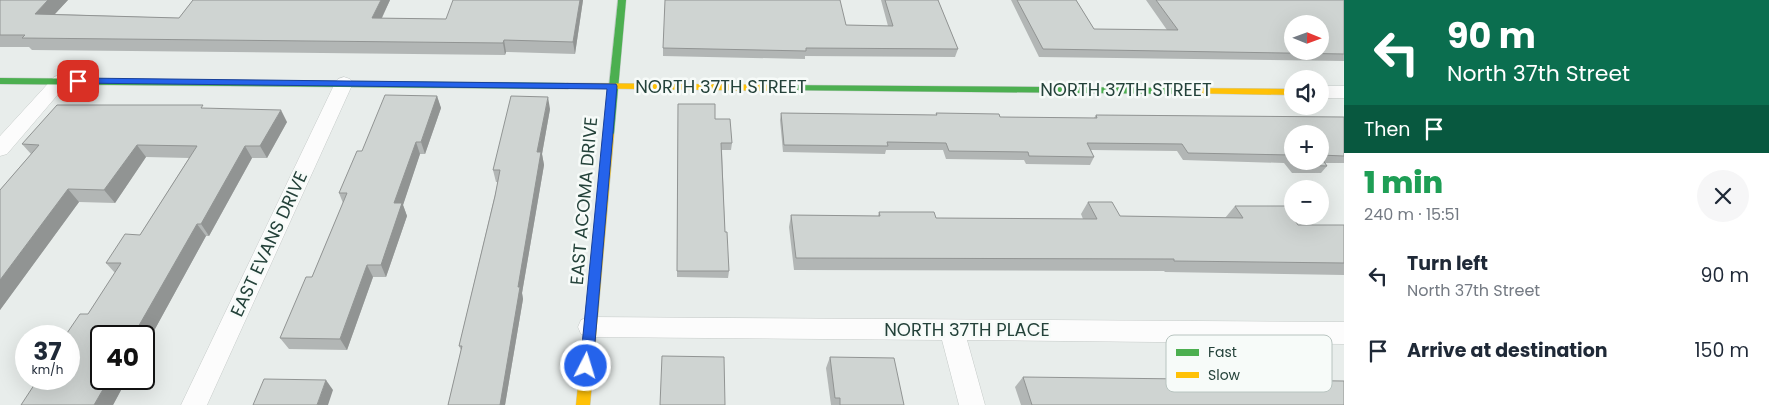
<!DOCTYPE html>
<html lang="en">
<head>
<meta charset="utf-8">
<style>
  :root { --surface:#fff; --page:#f6f6f7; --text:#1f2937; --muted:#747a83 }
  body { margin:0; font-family:Poppins,sans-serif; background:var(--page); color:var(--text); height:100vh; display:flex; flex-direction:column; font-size:19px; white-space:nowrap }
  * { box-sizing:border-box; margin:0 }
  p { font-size:16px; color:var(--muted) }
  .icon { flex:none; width:28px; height:28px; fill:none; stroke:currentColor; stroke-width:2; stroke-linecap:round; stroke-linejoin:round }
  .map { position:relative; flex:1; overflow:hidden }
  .side { display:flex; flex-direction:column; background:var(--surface); width:425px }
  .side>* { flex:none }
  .hud { background:#0b6e4f; color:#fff; overflow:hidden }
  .needle { width:32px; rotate:91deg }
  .tools { position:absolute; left:1284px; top:15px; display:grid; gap:10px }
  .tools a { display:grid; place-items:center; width:45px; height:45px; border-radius:50%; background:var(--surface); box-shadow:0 5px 20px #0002; font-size:25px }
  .speed { position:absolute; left:15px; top:325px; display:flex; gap:10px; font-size:25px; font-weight:700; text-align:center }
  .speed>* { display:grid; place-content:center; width:65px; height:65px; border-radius:50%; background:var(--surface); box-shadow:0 5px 20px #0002; line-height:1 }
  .speed small { font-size:12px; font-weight:400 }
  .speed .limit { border:2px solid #111; border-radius:8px; background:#fff; color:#111 }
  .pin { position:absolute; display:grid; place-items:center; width:42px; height:42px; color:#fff; margin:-21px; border-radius:10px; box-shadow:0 2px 8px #0006 }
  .me { position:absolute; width:55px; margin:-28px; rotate:5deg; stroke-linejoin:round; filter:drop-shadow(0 0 4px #0008) }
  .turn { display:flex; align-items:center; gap:18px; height:105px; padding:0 20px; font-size:22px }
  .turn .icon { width:65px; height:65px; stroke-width:2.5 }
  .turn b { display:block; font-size:35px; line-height:42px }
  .then { display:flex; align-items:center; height:48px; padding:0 20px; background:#0003; gap:10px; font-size:19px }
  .round { display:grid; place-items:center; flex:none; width:52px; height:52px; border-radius:26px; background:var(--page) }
  .overview { display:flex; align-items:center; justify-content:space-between; height:85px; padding:0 20px }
  h1 { font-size:30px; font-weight:800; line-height:38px; color:#1e9e55 }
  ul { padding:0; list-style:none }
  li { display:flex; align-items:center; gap:15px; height:75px; padding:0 20px }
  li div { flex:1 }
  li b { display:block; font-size:19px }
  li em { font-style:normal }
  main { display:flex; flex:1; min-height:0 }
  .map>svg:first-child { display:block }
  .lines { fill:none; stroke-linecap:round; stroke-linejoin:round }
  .street-casing { stroke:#c5cac8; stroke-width:1 }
  .fast-casing { stroke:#c3cbc8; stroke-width:1 }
  .slow-casing { stroke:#c3cbc8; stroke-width:1 }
  .street { fill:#fcfcfc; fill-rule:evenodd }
  .fast { fill:#4caf50; fill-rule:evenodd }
  .slow { fill:#ffc107; fill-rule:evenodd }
  .wall { fill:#b2b6b5; fill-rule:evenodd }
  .shaded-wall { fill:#919493 }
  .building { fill:#cfd4d2; stroke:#919493; fill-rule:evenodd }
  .route { fill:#2563eb; stroke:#184099 }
  .labels { text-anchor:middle; stroke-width:5; stroke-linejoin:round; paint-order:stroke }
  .street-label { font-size:18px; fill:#24423a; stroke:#f7fbf9 }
  .key { fill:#f7fbf9; stroke:#b8c4c0; stroke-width:1 }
  .key-label { font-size:14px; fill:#24423a }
</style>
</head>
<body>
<main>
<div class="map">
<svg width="1344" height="405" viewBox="0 0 1344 405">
  <rect width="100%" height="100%" fill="#e8edeb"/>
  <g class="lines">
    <defs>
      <g id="street">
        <path d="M 60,75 L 66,77 L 69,81 L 66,85 L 7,154 L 0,156 L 0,136 L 54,77 Z"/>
        <path d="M 344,77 L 350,79 L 353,83 L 207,405 L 181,405 L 335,83 L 338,79 Z"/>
        <rect x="1320" y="86" width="24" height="12"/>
        <path d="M 590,317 L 1344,322 L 1344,344 L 967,340 L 985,405 L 959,405 L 942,340 L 590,337 L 581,334 L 578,327 L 581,320 Z"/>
      </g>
      <g id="fast">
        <path d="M 618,0 L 626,0 L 614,134 L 609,138 L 604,134 Z"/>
        <path d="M 0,78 L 568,83 L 573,86 L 568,89 L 0,84 Z"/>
        <path d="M 778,85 L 1183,88 L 1188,91 L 1183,94 L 775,90 L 773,88 Z"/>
      </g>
      <g id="slow">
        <path d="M 568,83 L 778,85 L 783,88 L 778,91 L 565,88 L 563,86 L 565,84 Z"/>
        <path d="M 1183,88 L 1292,89 L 1292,95 L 1180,93 L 1178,91 L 1180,89 Z"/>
        <path d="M 609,130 L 614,134 L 590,405 L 576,405 L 604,134 Z"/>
      </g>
    </defs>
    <use href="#street" class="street-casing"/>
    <use href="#fast" class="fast-casing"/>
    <use href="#slow" class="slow-casing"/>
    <use href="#street" class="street"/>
    <use href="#fast" class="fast"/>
    <use href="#slow" class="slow"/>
  </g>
  <g class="wall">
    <path d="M 0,0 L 68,0 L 54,14 L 179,18 L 193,0 L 390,0 L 382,18 L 446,19 L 583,0 L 575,54 L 506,52 L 505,55 L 32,50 L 29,47 L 0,47 Z"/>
    <path d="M 881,0 L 938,0 L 958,49 L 955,57 L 805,56 L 805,59 L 663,56 L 663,48 L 846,25 L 888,26 Z"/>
    <path d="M 1011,0 L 1076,0 L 1094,29 L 1167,30 L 1146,0 L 1344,0 L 1344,61 L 1039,57 Z"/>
    <path d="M 437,96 L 441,108 L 425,154 L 420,154 L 403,205 L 407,216 L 386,277 L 373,277 L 347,350 L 289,349 L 280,338 L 312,277 L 343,203 L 339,193 Z"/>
    <path d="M 678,104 L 715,119 L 732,143 L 731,150 L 722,150 L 725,232 L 729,271 L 728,278 L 677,277 Z"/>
    <path d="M 205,108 L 287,122 L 267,158 L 252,158 L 209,236 L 206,236 L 144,349 L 144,336 L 101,379 L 127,379 L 113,405 L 21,405 L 88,314 L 115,273 L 106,263 L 140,235 L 189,158 L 146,157 L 115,203 L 79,202 L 0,310 L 0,190 L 31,154 L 22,144 Z"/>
    <path d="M 550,109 L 542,154 L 544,165 L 522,293 L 523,299 L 505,405 L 448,405 L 461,350 L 459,346 L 498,182 L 496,182 L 493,170 Z"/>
    <path d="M 781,113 L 936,115 L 936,113 L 1000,117 L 1094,118 L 1096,115 L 1344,117 L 1344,163 L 1325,163 L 1327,166 L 1321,173 L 1292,173 L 1284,163 L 1183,160 L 1177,151 L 1091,150 L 1094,157 L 1090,165 L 1026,164 L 1024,160 L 946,159 L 943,150 L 886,150 L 885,154 L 783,152 L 780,120 ZM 1292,134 L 1320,134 L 1320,161 L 1292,161 Z"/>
    <path d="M 1088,202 L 1120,216 L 1225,218 L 1235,206 L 1298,225 L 1344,225 L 1344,275 L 1165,272 L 1164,271 L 794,270 L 789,227 L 791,215 L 878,216 L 879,212 L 936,218 L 1083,219 L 1081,214 Z"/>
    <path d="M 830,357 L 904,405 L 831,405 L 826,368 Z"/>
    <path d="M 1023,377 L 1344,405 L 1021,405 L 1015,387 Z"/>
  </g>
  <g class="shaded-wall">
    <path d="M 48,0 L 68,0 L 44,26 L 35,14 Z"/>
    <path d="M 381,0 L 390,0 L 376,30 L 372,18 Z"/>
    <path d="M 580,0 L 583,0 L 575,54 L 573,42 Z"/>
    <path d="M 504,40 L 506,52 L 505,55 L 503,43 Z"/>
    <path d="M 437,96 L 441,108 L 425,154 L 421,142 Z"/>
    <path d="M 548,97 L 550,109 L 542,154 L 544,165 L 522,293 L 523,299 L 505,405 L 500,405 L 537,152 Z"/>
    <path d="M 281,110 L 287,122 L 267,158 L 260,146 Z"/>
    <path d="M 416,142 L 420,154 L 403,205 L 407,216 L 386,277 L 381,265 L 394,203 Z"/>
    <path d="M 137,145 L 146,157 L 115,203 L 104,190 Z"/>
    <path d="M 245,146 L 252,158 L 209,236 L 201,224 Z"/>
    <path d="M 68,189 L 79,202 L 0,310 L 0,280 Z"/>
    <path d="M 197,224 L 206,236 L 144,349 L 144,336 L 133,336 Z"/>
    <path d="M 367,265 L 373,277 L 347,350 L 340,339 Z"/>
    <path d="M 109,379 L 127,379 L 113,405 L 94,405 Z"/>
    <path d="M 326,380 L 333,390 L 328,405 L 317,405 Z"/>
  </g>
  <g class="building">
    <path d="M 0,0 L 48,0 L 35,14 L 179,18 L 193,0 L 381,0 L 372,18 L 446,19 L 453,0 L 580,0 L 573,42 L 504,40 L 503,43 L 22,38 L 25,35 L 0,35 Z"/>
    <path d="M 665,0 L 840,0 L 846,25 L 893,26 L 885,0 L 938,0 L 958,49 L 806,48 L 806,51 L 663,48 Z"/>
    <path d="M 1017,0 L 1076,0 L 1094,29 L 1178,30 L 1156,0 L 1344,0 L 1344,54 L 1043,49 ZM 1292,24 L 1320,24 L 1320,51 L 1292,51 Z"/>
    <path d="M 385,95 L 437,96 L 421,142 L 416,142 L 394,203 L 402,203 L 381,265 L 367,265 L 340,339 L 280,338 L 306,277 L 312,277 L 347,193 L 339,193 L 357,151 L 362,151 Z"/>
    <path d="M 511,96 L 548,97 L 537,152 L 541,152 L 518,287 L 520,287 L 500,405 L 448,405 L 462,346 L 459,346 L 495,196 L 500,170 L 493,170 Z"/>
    <path d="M 678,104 L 715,104 L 715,119 L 730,119 L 732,143 L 721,143 L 725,232 L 727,232 L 729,271 L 677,271 Z"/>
    <path d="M 57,105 L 203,105 L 201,108 L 281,110 L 260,146 L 245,146 L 201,224 L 197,224 L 133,336 L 101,336 L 101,379 L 109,379 L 94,405 L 21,405 L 38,379 L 69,379 L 69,336 L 65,336 L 80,314 L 88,314 L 121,263 L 106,263 L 125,234 L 140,235 L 197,146 L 137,145 L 104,190 L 68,189 L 0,280 L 0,190 L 39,145 L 22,144 Z"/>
    <path d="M 781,113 L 937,115 L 936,113 L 999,114 L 1000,117 L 1097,118 L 1096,115 L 1344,117 L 1344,156 L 1320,155 L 1320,134 L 1292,134 L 1292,158 L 1291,155 L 1188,153 L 1182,144 L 1087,143 L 1094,157 L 1029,156 L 1028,152 L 949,151 L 946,143 L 887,142 L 888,146 L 784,145 Z"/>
    <path d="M 1320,156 L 1327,166 L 1298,165 L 1295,161 L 1320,161 Z"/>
    <path d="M 1088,202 L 1112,202 L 1120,216 L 1243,218 L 1235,206 L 1285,206 L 1298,225 L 1344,225 L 1344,263 L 1174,261 L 1174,259 L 796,258 L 791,215 L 880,216 L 879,212 L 934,212 L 936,218 L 1097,219 Z"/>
    <path d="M 662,356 L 724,357 L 725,405 L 660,405 Z"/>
    <path d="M 830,357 L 894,358 L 904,405 L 840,405 L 840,398 L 835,398 Z"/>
    <path d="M 1023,377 L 1344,381 L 1344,405 L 1032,405 Z"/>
    <path d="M 264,379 L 326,380 L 317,405 L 253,405 Z"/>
  </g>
  <path class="route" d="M 78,78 L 616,84 L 617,86 L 593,366 L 591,370 L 586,372 L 582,370 L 580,366 L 607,89 L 75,83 L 75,79 Z"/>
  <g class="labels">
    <g class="street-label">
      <text x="721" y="93">NORTH 37TH STREET</text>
      <text x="1126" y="96">NORTH 37TH STREET</text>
      <text transform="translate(584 201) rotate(-85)" y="6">EAST ACOMA DRIVE</text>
      <text transform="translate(269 244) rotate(-65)" y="6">EAST EVANS DRIVE</text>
      <text x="967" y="336">NORTH 37TH PLACE</text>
    </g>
  </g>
  <rect x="1166" y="335" width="166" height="57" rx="8" class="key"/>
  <rect x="1176" y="349" width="23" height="7" fill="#4caf50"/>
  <rect x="1176" y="372" width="23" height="6" fill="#ffc107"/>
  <g class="key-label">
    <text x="1208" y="357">Fast</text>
    <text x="1208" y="380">Slow</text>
  </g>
</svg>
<div class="tools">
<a><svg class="needle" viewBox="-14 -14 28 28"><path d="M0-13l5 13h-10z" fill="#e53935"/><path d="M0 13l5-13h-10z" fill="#747a83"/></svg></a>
<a><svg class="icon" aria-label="sound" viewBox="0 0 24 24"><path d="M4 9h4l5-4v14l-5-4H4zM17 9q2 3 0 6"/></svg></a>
<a>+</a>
<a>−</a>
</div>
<div class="speed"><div>37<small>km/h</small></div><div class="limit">40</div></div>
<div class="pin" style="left:78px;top:81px;background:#d93025"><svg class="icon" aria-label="arrive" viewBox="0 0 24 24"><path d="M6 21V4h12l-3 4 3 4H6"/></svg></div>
<svg class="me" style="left:586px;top:366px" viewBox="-20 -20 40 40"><circle r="17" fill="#2563eb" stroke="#fff" stroke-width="3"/><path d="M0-11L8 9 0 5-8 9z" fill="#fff"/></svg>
</div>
<section class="side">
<div class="hud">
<div class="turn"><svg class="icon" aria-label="left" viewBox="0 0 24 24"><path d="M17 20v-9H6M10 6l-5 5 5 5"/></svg><div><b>90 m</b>North 37th Street</div></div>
<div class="then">Then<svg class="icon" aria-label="arrive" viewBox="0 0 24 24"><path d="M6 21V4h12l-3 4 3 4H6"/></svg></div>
</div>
<div class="overview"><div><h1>1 min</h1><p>240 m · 15:51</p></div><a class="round"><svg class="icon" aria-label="close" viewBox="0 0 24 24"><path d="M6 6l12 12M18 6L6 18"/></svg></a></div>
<ul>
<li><svg class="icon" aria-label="left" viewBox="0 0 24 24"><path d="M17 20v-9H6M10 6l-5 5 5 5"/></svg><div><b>Turn left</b><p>North 37th Street</p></div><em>90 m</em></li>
<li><svg class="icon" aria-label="arrive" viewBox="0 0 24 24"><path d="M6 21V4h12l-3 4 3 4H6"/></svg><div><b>Arrive at destination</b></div><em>150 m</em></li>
</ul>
</section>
</main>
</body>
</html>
